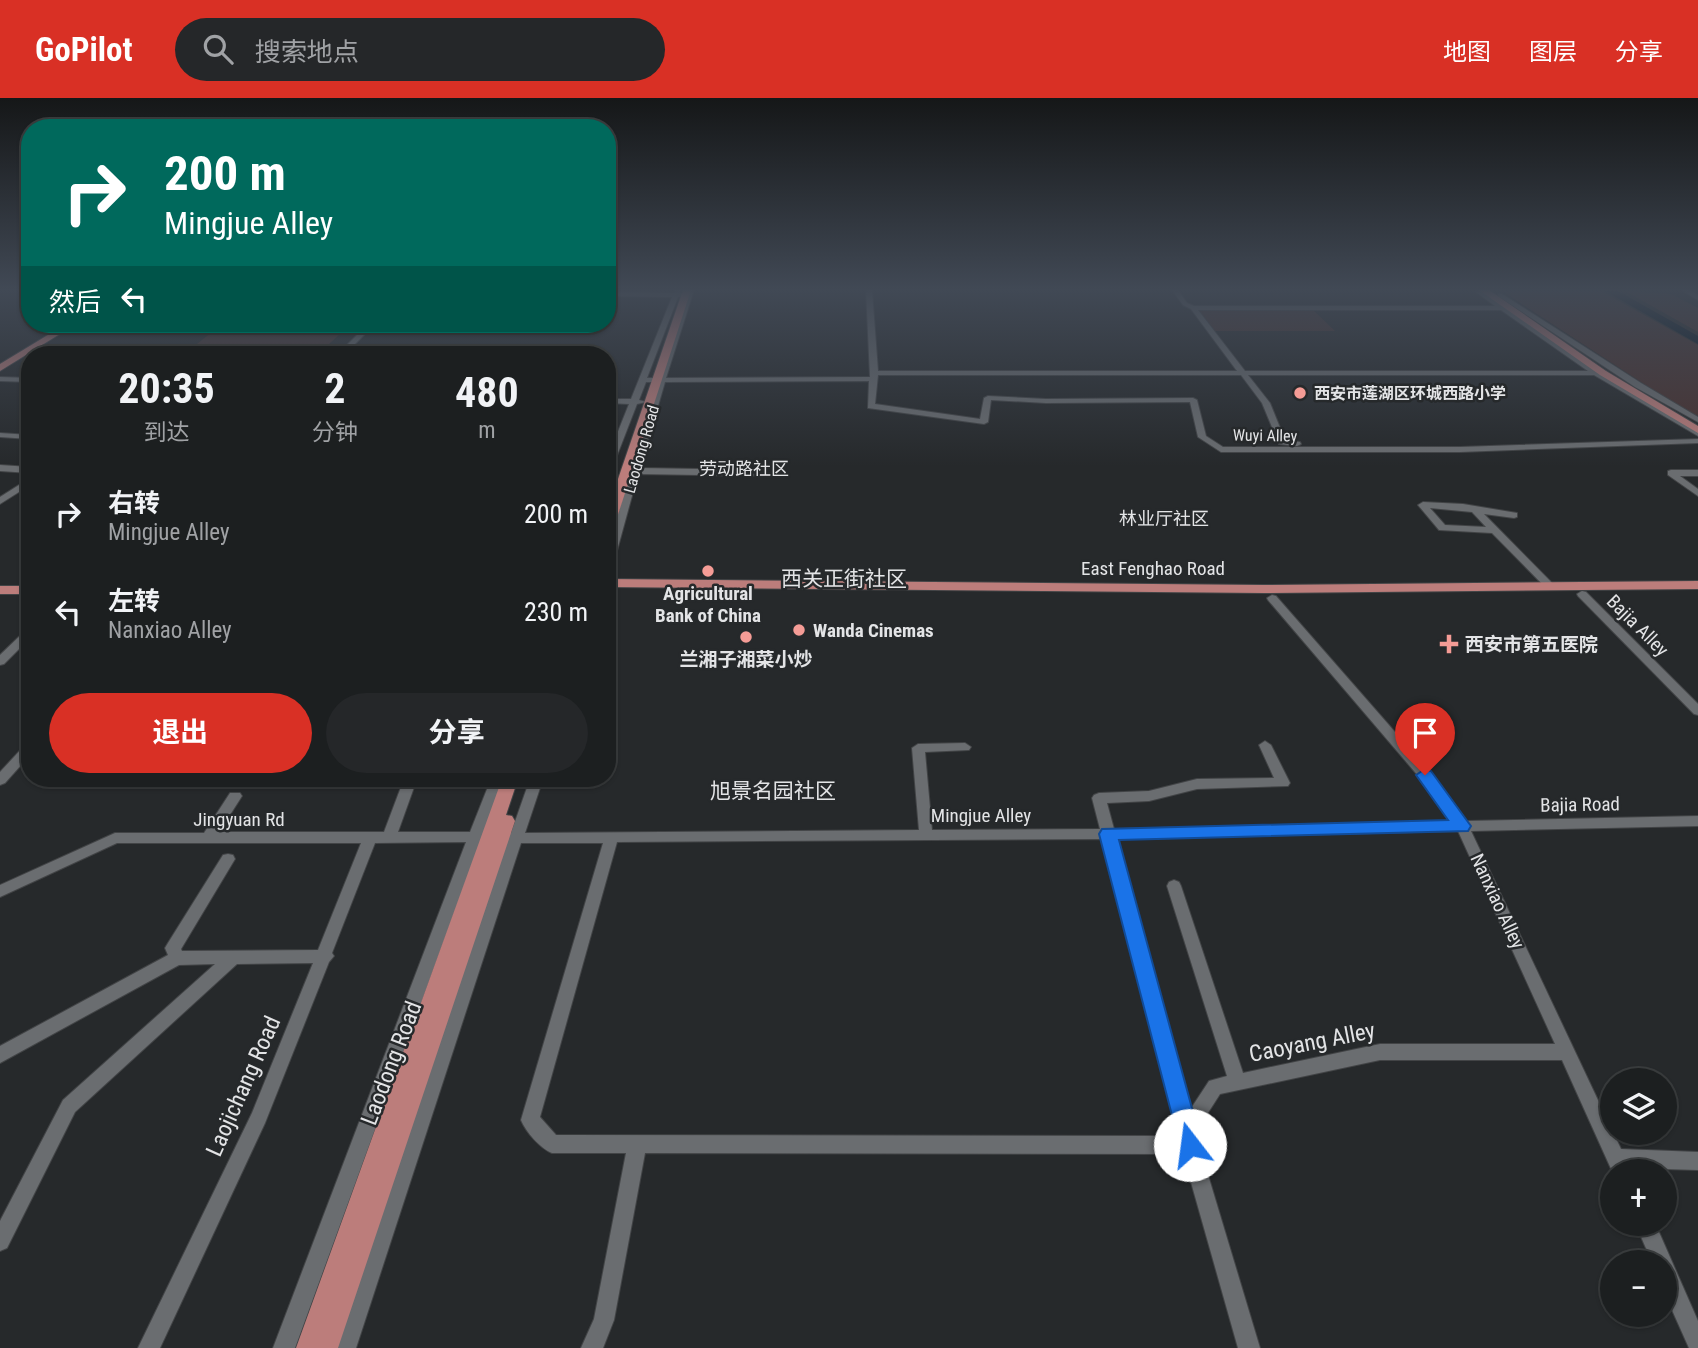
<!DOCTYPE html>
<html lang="zh">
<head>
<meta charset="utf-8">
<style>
  :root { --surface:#1c1f20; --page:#252729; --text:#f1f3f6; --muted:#a0a2a5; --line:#3a3d3e; --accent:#d93025 }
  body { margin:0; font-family:"Roboto Condensed","Noto Sans SC",sans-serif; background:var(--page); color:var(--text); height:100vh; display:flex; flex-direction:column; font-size:26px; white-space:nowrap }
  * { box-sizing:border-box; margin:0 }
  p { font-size:23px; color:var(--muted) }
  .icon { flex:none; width:38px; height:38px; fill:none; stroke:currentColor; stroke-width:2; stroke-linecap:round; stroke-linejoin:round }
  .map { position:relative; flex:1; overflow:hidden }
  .drawer { position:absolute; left:21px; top:248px; width:595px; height:441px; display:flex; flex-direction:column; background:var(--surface); border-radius:28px; box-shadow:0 2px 5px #0004,0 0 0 2px var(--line) }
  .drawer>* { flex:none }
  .guide { position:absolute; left:21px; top:21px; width:595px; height:214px; border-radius:28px; box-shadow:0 2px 5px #0004,0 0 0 2px var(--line); background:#00695c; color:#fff; overflow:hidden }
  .tools { position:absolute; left:1600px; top:970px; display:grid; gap:14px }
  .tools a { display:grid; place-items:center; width:77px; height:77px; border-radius:50%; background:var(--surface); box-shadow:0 2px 5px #0004,0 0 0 2px var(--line); font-size:35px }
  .pin { position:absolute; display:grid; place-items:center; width:60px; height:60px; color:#fff; margin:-72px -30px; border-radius:50% 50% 50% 0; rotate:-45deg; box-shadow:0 0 7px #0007 }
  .pin .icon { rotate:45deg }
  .me { position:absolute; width:77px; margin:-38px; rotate:345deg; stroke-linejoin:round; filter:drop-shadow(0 0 5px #0008) }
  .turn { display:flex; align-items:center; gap:24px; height:147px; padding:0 28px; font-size:32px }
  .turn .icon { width:91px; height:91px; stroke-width:2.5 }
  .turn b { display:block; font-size:49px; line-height:60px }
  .then { display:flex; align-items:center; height:66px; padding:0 28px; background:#0003; gap:14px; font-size:26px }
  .eta { display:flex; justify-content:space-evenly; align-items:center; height:119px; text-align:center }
  .eta b { font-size:42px; font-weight:700; line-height:49px }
  .cta { display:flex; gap:14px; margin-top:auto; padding:14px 28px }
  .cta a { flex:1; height:80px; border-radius:42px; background:var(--accent); color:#fff; font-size:28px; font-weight:700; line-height:80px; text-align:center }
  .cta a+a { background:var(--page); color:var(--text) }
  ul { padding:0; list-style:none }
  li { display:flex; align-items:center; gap:21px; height:98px; padding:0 28px }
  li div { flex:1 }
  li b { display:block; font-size:26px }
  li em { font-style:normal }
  header { display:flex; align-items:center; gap:42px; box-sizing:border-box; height:98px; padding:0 35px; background:var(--accent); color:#fff }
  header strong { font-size:33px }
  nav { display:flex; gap:38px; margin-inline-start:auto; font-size:24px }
  .search { width:490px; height:63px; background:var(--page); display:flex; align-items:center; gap:18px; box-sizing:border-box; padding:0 24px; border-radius:38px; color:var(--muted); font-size:26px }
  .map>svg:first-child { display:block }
  .green { fill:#48312f }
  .water { fill:#001323 }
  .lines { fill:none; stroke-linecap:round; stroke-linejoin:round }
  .minor-casing { stroke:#424446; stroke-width:2 }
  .major-casing { stroke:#424446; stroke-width:2 }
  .minor { fill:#6a6d70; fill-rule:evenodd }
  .major { fill:#bc7d7b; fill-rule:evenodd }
  .route { fill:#1a73e8; stroke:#114b97; stroke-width:2 }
  .poi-dot { fill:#f59c96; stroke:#26292b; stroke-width:2.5 }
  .labels { text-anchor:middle; stroke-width:5; stroke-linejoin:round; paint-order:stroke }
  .far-poi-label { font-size:16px; font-weight:bold; fill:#e3e4e6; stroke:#26292b; text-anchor:start }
  .far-street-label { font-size:16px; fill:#e3e4e6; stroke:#26292b }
  .far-neighbourhood-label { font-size:18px; fill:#e3e4e6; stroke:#26292b }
  .street-label { font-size:19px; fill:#e3e4e6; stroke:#26292b }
  .poi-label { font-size:19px; font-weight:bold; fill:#e3e4e6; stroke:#26292b }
  .neighbourhood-label { font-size:21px; fill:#e3e4e6; stroke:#26292b }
  .near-street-label { font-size:23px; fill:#e3e4e6; stroke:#26292b }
</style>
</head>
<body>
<header>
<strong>GoPilot</strong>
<div class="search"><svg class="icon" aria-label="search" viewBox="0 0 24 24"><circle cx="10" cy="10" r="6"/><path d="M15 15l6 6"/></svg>搜索地点</div>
<nav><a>地图</a><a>图层</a><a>分享</a></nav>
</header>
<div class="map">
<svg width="1698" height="1250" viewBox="0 0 1698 1250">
  <rect width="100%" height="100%" fill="#26292b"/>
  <g class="green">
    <path d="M 1502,193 L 1601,193 L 1698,247 L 1698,318 L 1670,303 Z"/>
    <path d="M 1625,193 L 1671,196 L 1698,210 L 1698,234 Z"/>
    <path d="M 1198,211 L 1312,211 L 1335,233 L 1215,233 Z"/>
    <path d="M 222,226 L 342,226 L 336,226 L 327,235 L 340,236 L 317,257 L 194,257 L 201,252 L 192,250 Z"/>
  </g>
  <path class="water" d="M 1605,193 L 1618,193 L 1698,238 L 1698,246 Z"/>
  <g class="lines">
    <defs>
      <g id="minor">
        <path d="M 675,192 L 681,192 L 680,195 L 687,196 L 688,192 L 694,192 L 666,280 L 870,279 L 866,192 L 872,192 L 878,273 L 1237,273 L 1191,211 L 1183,207 L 1172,192 L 1178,192 L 1187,205 L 1194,208 L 1495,208 L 1476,194 L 1480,192 L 1504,208 L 1512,209 L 1512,211 L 1509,212 L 1598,273 L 1606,273 L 1607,275 L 1604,277 L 1698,333 L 1698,338 L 1594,277 L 1248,277 L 1270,305 L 1285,342 L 1300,344 L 1301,346 L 1297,348 L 1279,346 L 1262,305 L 1241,277 L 878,277 L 875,306 L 980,321 L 984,300 L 988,298 L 1046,301 L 1193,300 L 1197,302 L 1206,338 L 1223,349 L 1460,349 L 1698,341 L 1698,345 L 1460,354 L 1221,354 L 1198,339 L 1190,304 L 1046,305 L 991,302 L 988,324 L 984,326 L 868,310 L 869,283 L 665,284 L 640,370 L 762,372 L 766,375 L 762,378 L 638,376 L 612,471 L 607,474 L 607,453 L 657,284 L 646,284 L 639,302 L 646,304 L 637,306 L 611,373 L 607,376 L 607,361 L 629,306 L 607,305 L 607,301 L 631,301 L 672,199 L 607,198 L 607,194 L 674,195 ZM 686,198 L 659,280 L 647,280 L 678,199 ZM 1198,212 L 1501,212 L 1588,273 L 1245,273 Z"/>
        <path d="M 1681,192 L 1689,192 L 1698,197 L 1698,202 Z"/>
        <path d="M 1498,196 L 1502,196 L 1641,285 L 1698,319 L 1698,324 L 1635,289 L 1498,198 Z"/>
        <path d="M 368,226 L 375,226 L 344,257 L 337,257 Z"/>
        <path d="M 0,279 L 30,280 L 30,284 L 0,283 Z"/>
        <path d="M 0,335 L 30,337 L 30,341 L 0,339 Z"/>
        <path d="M 0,367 L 30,369 L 30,375 L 0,373 Z"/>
        <path d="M 1671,372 L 1698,372 L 1698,378 L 1680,378 L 1698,391 L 1698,398 L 1668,377 L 1668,373 Z"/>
        <path d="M 30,380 L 30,387 L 0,406 L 0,399 Z"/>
        <path d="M 1423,404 L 1463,406 L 1517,415 L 1517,419 L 1514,420 L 1484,416 L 1556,489 L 1551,492 L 1547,491 L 1492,435 L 1439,432 L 1418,407 ZM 1430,410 L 1472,414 L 1486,429 L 1445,427 Z"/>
        <path d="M 1582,493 L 1586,494 L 1698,606 L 1698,617 L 1694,616 L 1578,498 L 1577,496 Z"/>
        <path d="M 1272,497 L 1276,498 L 1430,674 L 1466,723 L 1698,718 L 1698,728 L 1471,733 L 1621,1051 L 1698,1054 L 1698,1072 L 1630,1070 L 1631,1073 L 1612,1073 L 1562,962 L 1380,962 L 1220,996 L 1204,1021 L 1199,1047 L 1260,1250 L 1238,1250 L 1183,1056 L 645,1055 L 614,1222 L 603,1250 L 581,1250 L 594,1221 L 626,1055 L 552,1055 C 540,1050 526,1034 521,1022 L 603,745 L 521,745 L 356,1250 L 334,1250 L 507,745 L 495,744 L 493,740 L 495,736 L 511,735 L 530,681 L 543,681 L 525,735 L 919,732 L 912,650 L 918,646 L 965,645 L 971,649 L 969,652 L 925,654 L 932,732 L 1100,731 L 1092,700 L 1094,697 L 1099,695 L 1149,693 L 1197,681 L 1274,680 L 1259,647 L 1265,643 L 1271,647 L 1290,685 L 1288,688 L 1197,691 L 1149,703 L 1107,705 L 1114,731 L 1451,723 L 1420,680 L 1268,502 L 1267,500 ZM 1458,733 L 1555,946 L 1380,946 L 1243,975 L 1181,788 L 1179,784 L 1174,782 L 1169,784 L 1167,788 L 1227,978 L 1209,983 L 1190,1012 L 1117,741 ZM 1103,741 L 1179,1038 L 556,1037 L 540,1019 L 617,744 Z"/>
        <path d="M 30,531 L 30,540 L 4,566 L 0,567 L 0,557 L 26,532 Z"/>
        <path d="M 30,645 L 30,657 L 5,685 L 0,687 L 0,674 L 26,646 Z"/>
        <path d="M 135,681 L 149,681 L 145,687 L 135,687 L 133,684 Z"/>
        <path d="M 404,681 L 417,681 L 398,734 L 470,734 L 491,681 L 504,681 L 484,734 L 489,739 L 487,743 L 480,744 L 295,1250 L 273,1250 L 466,744 L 375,745 L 332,855 L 334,858 L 329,864 L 265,1025 L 160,1250 L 138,1250 L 252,1015 L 313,865 L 237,866 L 75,1014 L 7,1150 L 0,1153 L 0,1123 L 63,1002 L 215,866 L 179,867 L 0,965 L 0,948 L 168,857 L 165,850 L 168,845 L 223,757 L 228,756 L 233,757 L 235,761 L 181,851 L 182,853 L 318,852 L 361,745 L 117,745 L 0,799 L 0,787 L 115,735 L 204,735 L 230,695 L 240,695 L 242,698 L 219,734 L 384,734 Z"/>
        <path d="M 1635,1125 L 1655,1125 L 1698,1223 L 1698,1250 L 1689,1250 L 1664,1194 L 1664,1164 L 1652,1164 Z"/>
      </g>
      <g id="major">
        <path d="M 683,192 L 691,192 L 613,432 L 607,436 L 607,413 Z"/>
        <path d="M 1479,192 L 1489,192 L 1606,273 L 1698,328 L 1698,335 L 1600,277 Z"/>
        <path d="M 66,226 L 76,226 L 0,273 L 0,266 Z"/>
        <path d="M 607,481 L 1263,487 L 1698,483 L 1698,491 L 1263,495 L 607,489 Z"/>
        <rect x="0" y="488" width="30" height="8"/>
        <path d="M 502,681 L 518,681 L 506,717 L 512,718 L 515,723 L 338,1250 L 296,1250 Z"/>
      </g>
    </defs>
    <use href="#minor" class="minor-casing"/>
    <use href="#major" class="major-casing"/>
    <use href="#minor" class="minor"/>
    <use href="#major" class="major"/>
  </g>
  <linearGradient id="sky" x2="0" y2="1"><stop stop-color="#151718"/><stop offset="0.52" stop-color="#414955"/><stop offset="1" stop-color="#414955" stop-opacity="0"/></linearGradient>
  <rect width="1698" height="368" fill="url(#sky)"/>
  <path class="route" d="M 1425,671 L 1431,673 L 1468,724 L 1471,728 L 1468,733 L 1119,742 L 1202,1047 L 1199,1056 L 1190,1059 L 1182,1056 L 1099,736 L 1102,731 L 1448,722 L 1416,677 Z"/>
  <g class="poi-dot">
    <circle cx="1300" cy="295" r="7"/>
    <circle cx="708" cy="473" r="7"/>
    <circle cx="799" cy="532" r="7"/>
    <circle cx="746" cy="539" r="7"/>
    <path d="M1445.5 535.5h7v7h7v7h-7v7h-7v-7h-7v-7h7z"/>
  </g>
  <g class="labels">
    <g class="far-poi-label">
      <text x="1314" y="301">西安市莲湖区环城西路小学</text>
    </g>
    <g class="far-street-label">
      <text transform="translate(1265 337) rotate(1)" y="6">Wuyi Alley</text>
      <text transform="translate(641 351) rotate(-74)" y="6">Laodong Road</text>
    </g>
    <g class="far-neighbourhood-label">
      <text x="744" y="377">劳动路社区</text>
      <text x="1164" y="427">林业厅社区</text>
    </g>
    <g class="street-label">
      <text x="1153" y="477">East Fenghao Road</text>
      <text transform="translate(1638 527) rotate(45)" y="7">Bajia Alley</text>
      <text transform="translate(1580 706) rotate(-1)" y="7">Bajia Road</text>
      <text x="981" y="724">Mingjue Alley</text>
      <text x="239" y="728">Jingyuan Rd</text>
      <text transform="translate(1498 803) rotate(65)" y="7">Nanxiao Alley</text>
    </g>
    <g class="poi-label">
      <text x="708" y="502">Agricultural<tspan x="708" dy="22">Bank of China</tspan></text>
      <text x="813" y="539" text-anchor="start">Wanda Cinemas</text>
      <text x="1465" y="553" text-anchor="start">西安市第五医院</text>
      <text x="746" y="568">兰湘子湘菜小炒</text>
    </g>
    <g class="neighbourhood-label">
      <text x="844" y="488">西关正街社区</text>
      <text x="773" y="700">旭景名园社区</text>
    </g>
    <g class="near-street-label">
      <text transform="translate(1312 944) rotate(-11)" y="8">Caoyang Alley</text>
      <text transform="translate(391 965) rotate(-69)" y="8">Laodong Road</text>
      <text transform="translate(243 988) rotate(-66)" y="8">Laojichang Road</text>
    </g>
  </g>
</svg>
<div class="tools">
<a><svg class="icon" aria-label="layers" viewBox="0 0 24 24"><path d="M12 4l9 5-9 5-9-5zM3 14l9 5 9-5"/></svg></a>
<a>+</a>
<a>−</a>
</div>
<div class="pin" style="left:1425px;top:677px;background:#d93025"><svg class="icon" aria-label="arrive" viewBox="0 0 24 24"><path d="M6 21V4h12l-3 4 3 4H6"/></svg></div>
<svg class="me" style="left:1190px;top:1047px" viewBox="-20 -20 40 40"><circle r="19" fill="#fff"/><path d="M0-13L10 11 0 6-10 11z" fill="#1a73e8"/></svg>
<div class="guide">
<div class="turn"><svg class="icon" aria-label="right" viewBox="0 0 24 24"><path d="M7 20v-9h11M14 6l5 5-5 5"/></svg><div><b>200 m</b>Mingjue Alley</div></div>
<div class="then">然后<svg class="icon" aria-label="left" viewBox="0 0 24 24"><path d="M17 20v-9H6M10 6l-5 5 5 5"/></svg></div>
</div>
<section class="drawer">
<div class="eta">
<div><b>20:35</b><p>到达</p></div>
<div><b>2</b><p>分钟</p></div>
<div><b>480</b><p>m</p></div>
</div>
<ul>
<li><svg class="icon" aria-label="right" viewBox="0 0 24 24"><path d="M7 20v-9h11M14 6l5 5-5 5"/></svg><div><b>右转</b><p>Mingjue Alley</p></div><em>200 m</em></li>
<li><svg class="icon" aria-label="left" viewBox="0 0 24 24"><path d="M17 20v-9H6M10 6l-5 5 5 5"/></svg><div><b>左转</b><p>Nanxiao Alley</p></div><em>230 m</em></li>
</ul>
<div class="cta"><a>退出</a><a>分享</a></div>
</section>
</div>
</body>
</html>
